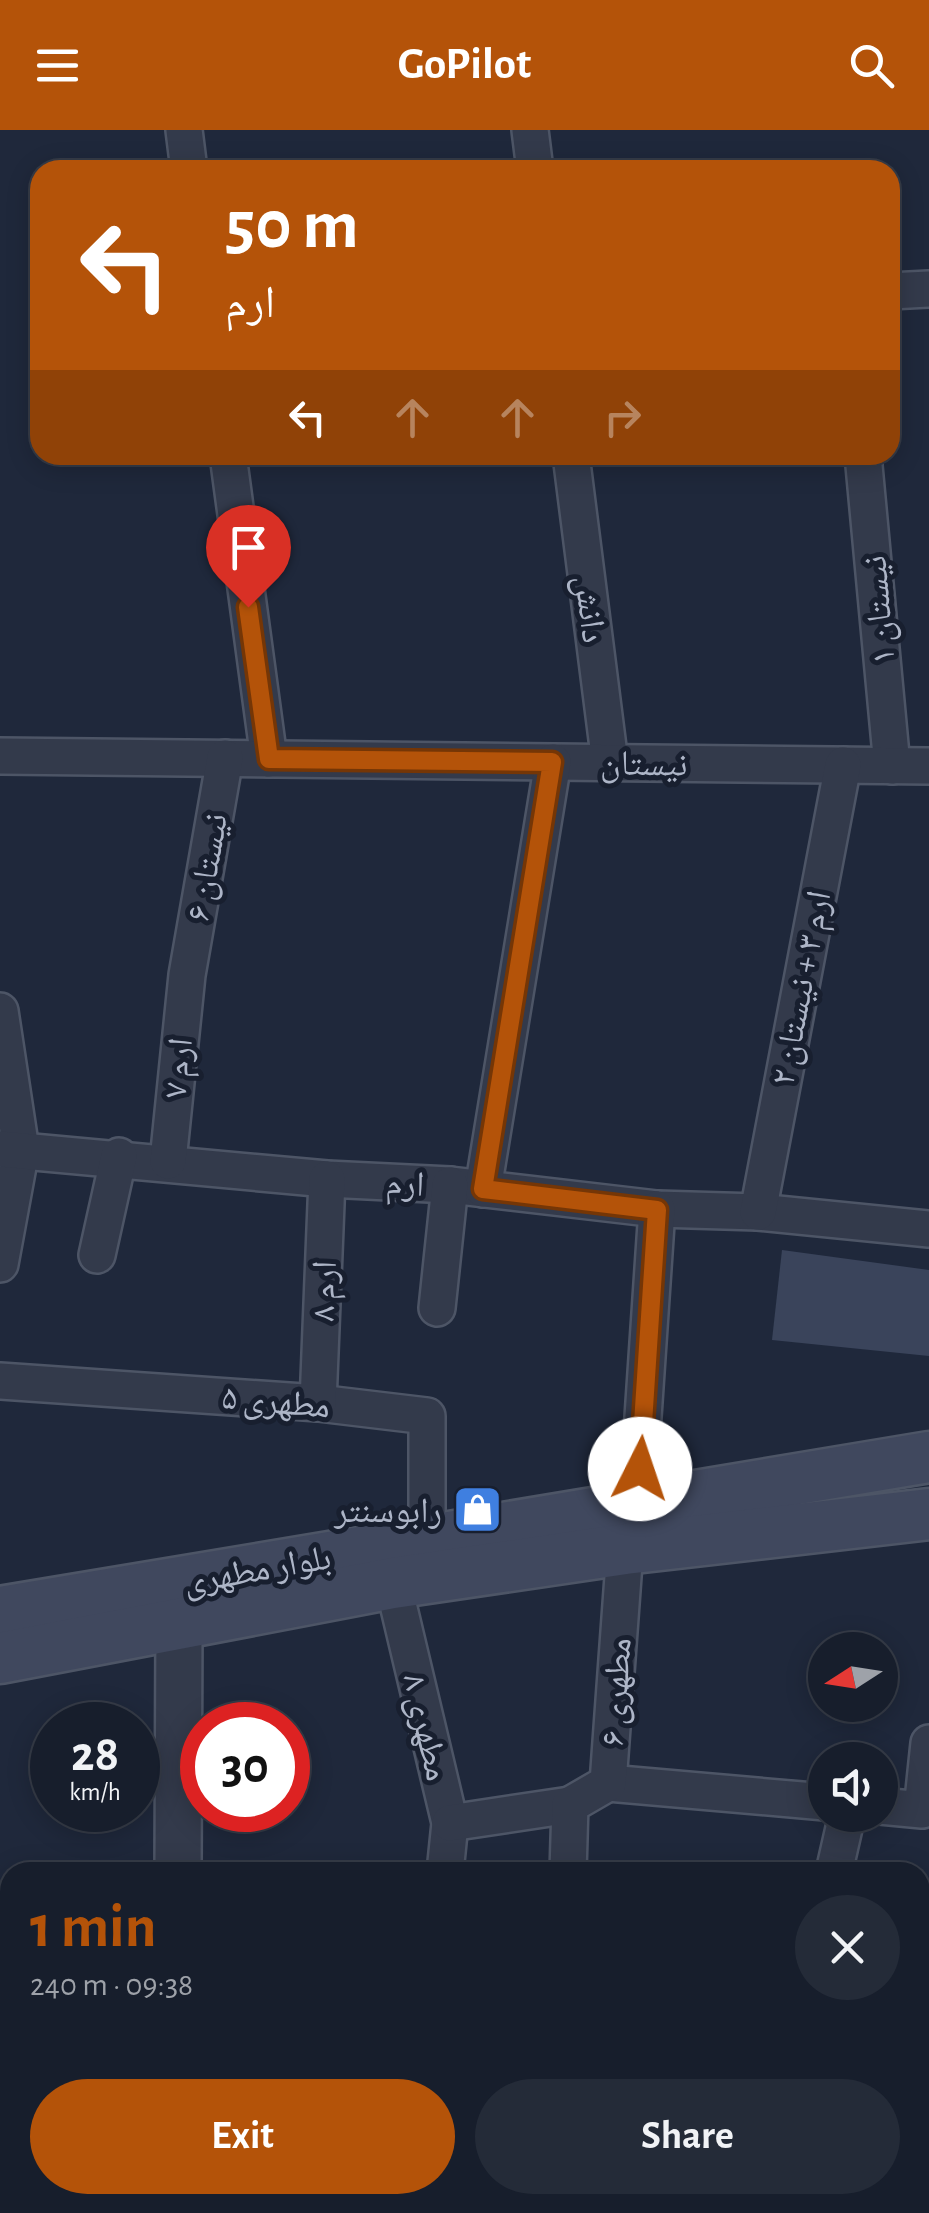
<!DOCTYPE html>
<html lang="en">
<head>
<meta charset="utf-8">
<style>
  :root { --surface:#171e2c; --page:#242b38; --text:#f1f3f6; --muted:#9ea2a9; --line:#363c48; --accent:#b45309 }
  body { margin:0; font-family:"Alegreya Sans","Noto Naskh Arabic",sans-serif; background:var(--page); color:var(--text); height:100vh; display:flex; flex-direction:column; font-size:38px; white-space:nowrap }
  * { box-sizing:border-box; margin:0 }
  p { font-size:32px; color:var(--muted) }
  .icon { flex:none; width:55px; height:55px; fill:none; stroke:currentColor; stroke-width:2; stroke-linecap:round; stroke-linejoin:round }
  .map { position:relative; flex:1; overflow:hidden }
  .sheet { position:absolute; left:0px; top:1732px; width:930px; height:352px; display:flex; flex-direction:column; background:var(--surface); border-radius:30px 30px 0 0; box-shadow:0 5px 25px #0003,0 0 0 2px var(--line) }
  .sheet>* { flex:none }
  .banner { position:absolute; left:30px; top:30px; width:870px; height:305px; border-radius:30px; box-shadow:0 5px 25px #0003,0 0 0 2px var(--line); background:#b45309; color:#fff; overflow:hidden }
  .needle { width:65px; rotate:258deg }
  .controls { position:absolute; left:808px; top:1502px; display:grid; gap:20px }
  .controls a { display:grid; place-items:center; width:90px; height:90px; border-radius:50%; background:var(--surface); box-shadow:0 5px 25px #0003,0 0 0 2px var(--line); font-size:50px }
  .speed { position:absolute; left:30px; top:1572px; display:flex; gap:20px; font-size:50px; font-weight:700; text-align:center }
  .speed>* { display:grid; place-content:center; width:130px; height:130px; border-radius:50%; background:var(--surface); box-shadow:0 5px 25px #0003,0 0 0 2px var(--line); line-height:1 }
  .speed small { font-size:25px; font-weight:400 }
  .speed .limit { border:15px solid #d22; background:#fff; color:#111 }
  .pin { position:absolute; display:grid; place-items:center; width:85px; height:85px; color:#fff; margin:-102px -42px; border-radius:50% 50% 50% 0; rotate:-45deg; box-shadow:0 0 10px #0007 }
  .pin .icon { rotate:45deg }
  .me { position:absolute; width:110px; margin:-55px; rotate:4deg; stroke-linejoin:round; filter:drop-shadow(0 0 8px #0008) }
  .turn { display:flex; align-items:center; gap:35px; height:210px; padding:0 30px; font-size:45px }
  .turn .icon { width:130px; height:130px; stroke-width:2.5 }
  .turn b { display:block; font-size:70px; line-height:85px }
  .lanes { display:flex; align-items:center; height:95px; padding:0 30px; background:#0003; justify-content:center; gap:50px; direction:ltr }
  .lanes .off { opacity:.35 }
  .round { display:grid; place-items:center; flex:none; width:105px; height:105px; border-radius:52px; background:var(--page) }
  .overview { display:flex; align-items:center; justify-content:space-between; height:170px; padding:0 30px }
  h1 { font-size:60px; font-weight:600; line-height:75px; color:var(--accent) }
  .button { display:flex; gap:20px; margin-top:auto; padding:20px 30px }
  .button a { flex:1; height:115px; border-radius:60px; background:var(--accent); color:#fff; font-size:40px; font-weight:600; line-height:115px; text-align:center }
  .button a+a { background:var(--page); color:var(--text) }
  header { display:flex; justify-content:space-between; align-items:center; height:130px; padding:0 30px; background:var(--accent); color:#fff; font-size:45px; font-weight:600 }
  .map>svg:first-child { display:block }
  .building { fill:#3a445b }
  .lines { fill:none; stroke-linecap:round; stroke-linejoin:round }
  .minor-casing { stroke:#4d5566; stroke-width:40 }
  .tertiary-casing { stroke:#4d5566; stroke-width:50 }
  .secondary-casing { stroke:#4d5566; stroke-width:55 }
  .minor { stroke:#333a4b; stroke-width:35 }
  .tertiary { stroke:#333a4b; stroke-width:45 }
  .secondary { stroke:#40485e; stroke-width:50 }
  .route-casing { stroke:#753606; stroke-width:25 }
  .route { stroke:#b45309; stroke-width:18 }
  .labels { text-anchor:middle; stroke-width:10; stroke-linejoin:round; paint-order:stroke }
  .street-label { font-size:35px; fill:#adb5c7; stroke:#181f2f }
  .poi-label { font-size:35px; fill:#adb5c7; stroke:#181f2f; text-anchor:end }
</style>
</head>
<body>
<header><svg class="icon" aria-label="menu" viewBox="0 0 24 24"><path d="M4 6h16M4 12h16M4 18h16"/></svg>GoPilot<svg class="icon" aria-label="search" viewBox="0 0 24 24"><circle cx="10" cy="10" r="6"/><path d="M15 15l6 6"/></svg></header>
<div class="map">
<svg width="929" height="2083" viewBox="0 0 929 2083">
  <rect width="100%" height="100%" fill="#1f283b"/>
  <path class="building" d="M 782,1120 L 929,1140 L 929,1226 L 772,1210 Z"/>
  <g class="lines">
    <defs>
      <g id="minor">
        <path d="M 184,0 L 189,40"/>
        <path d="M 530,0 L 535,40"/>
        <path d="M 890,161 L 929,159"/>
        <path d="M 228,325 L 269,629"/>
        <path d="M 571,325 L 610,633"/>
        <path d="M 863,325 L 892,636"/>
        <path d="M 0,626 L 929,636"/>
        <path d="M 0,881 L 21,1020 L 0,1134"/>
        <path d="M 0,1019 L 327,1049 L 450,1055 L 657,1079 L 758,1082 L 929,1099"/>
        <path d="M 168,1031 L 187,845 L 225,628"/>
        <path d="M 483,1059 L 553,632"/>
        <path d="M 758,1082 L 843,635"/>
        <path d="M 97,1125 L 119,1026"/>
        <path d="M 437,1178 L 450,1055"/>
        <path d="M 0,1251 L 318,1273 L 427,1286 L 427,1410"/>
        <path d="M 318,1273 L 327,1049"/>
        <path d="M 637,1376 L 657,1079"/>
        <path d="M 393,1453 L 450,1693 L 445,1742"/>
        <path d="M 608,1653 L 825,1672"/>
        <path d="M 880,1676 L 922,1680 L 929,1613"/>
        <path d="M 450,1693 L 570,1675"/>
        <path d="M 568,1742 L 570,1675 L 608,1653 L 625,1419"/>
        <path d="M 834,1742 L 847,1685"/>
        <path d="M 0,1990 L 10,1992"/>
        <path d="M 443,2083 L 443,2075"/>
        <path d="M 558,2083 L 558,2075"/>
        <path d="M 812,2083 L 812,2075"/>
      </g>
      <g id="tertiary">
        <path d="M 178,1742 L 179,1494"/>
        <path d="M 175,2083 L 175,2075"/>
      </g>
      <g id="secondary">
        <path d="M 0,1482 L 929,1327"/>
        <path d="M 0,1528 L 393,1453 L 625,1419 L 929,1384"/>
      </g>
    </defs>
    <use href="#minor" class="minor-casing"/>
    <use href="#tertiary" class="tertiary-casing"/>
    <use href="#secondary" class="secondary-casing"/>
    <use href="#minor" class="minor"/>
    <use href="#tertiary" class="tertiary"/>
    <use href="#secondary" class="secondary"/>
  </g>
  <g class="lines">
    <defs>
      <path id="route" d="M 248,477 L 269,629 L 552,632 L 483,1059 L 657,1080 L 640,1339"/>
    </defs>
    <use href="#route" class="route-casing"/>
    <use href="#route" class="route"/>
  </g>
  <defs>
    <symbol id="shop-square" viewBox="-11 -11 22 22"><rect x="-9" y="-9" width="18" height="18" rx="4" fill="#3f7fe0" stroke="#181f2f"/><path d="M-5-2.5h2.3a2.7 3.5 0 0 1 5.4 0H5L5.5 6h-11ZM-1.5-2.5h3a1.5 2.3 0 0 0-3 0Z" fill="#fff"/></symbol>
  </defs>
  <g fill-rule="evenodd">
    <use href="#shop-square" x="450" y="1352" width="55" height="55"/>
  </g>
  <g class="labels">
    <g class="street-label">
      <text transform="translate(591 479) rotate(83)" y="12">دانش</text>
      <text transform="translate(878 480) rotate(-95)" y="12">نیستان ۱</text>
      <text transform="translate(644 633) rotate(1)" y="12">نیستان</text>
      <text transform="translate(206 737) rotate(-80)" y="12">نیستان ۶</text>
      <text transform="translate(800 858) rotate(-79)" y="12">ارم ۳ + نیستان ۲</text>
      <text transform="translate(177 938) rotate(-84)" y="12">ارم ۷</text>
      <text transform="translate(405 1053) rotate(3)" y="12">ارم</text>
      <text transform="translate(323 1161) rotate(-88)" y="12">ارم ۸</text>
      <text transform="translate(276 1271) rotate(5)" y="12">مطهری ۵</text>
      <text transform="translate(257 1439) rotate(-10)" y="12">بلوار مطهری</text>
      <text transform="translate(615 1562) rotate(-86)" y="12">مطهری ۶</text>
      <text transform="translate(427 1597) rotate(77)" y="12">مطهری ۸</text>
    </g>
    <g class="poi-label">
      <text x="442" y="1392">رابوسنتر</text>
    </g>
  </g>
</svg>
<div class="controls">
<a><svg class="needle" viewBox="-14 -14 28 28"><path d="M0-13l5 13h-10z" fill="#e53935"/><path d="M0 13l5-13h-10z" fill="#9ea2a9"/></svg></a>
<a><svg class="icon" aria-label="sound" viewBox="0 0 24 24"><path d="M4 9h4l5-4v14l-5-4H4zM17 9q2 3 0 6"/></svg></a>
</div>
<div class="speed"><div>28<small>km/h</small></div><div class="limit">30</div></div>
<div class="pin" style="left:248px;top:477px;background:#d93025"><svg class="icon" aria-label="arrive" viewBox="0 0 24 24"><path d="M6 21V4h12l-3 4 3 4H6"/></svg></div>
<svg class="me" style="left:640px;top:1339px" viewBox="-20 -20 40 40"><circle r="19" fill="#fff"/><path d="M0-13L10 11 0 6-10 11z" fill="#b45309"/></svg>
<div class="banner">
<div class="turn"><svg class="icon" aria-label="left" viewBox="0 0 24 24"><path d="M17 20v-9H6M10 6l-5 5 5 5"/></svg><div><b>50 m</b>ارم</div></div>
<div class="lanes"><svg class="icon" aria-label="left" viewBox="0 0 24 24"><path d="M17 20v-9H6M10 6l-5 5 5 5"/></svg><svg class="icon off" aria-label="ahead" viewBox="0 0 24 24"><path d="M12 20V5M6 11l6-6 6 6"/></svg><svg class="icon off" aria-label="ahead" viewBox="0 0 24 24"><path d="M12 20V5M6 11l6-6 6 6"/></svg><svg class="icon off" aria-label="right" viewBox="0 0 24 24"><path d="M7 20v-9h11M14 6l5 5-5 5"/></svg></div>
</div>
<section class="sheet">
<div class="overview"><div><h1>1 min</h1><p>240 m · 09:38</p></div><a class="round"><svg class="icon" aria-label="close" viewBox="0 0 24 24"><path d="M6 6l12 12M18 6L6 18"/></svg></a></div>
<div class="button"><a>Exit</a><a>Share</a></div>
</section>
</div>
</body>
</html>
